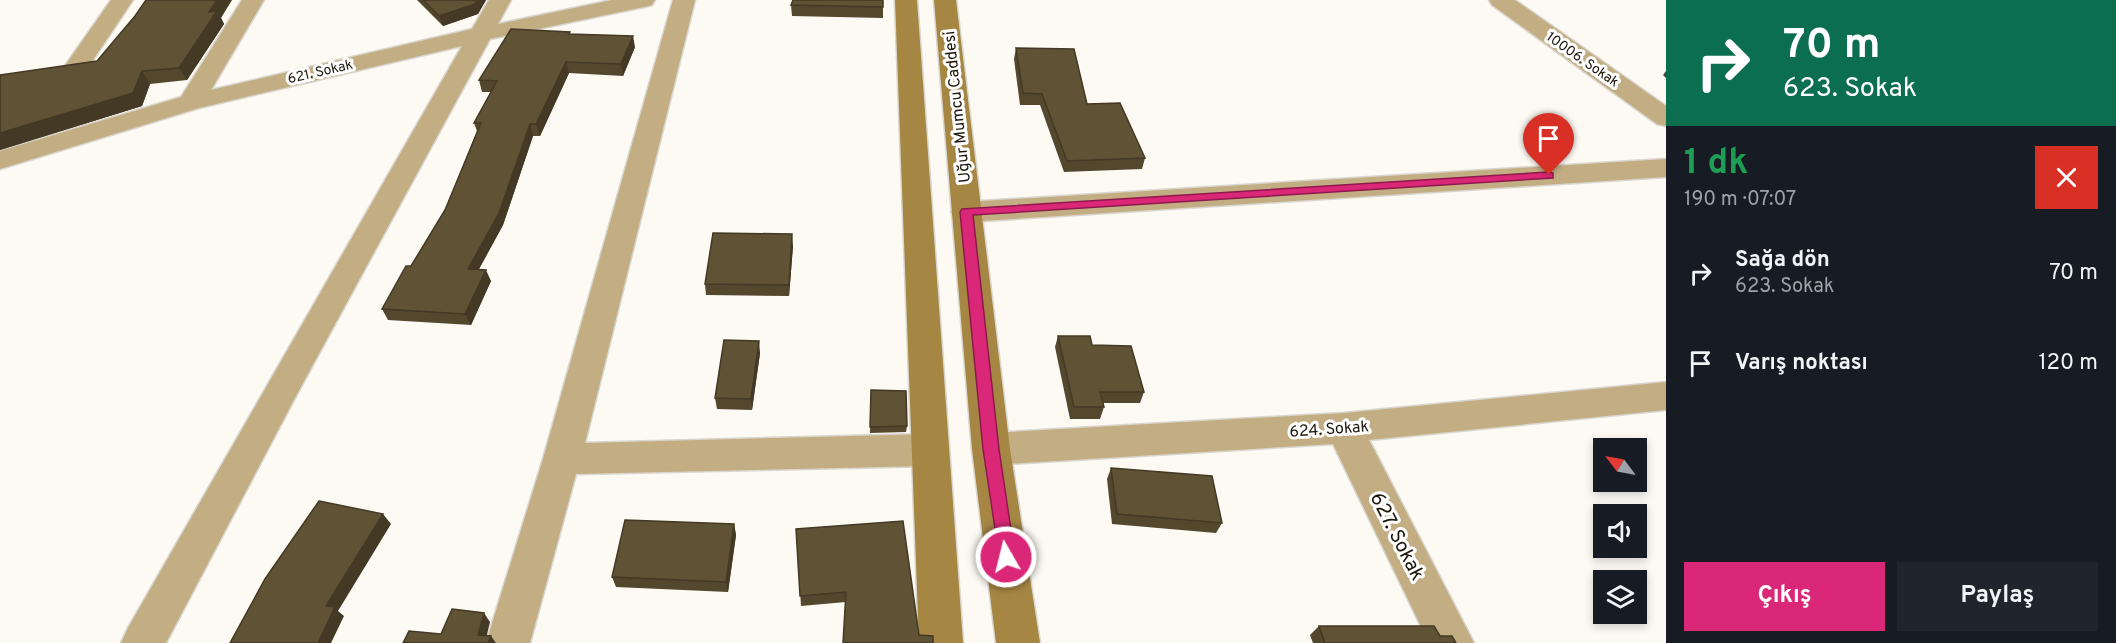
<!DOCTYPE html>
<html lang="tr">
<head>
<meta charset="utf-8">
<style>
  :root { --surface:#171b24; --page:#20242c; --text:#f1f3f6; --muted:#9ea1a6; --accent:#db2777 }
  body { margin:0; font-family:Overpass,sans-serif; background:var(--page); color:var(--text); height:100vh; display:flex; flex-direction:column; font-size:22px; white-space:nowrap }
  * { box-sizing:border-box; margin:0 }
  p { font-size:20px; color:var(--muted) }
  .icon { flex:none; width:33px; height:33px; fill:none; stroke:currentColor; stroke-width:2; stroke-linecap:round; stroke-linejoin:round }
  .map { position:relative; flex:1; overflow:hidden }
  .side { display:flex; flex-direction:column; background:var(--surface); width:450px }
  .side>* { flex:none }
  .guide { background:#0b6e4f; color:#fff; overflow:hidden }
  .needle { width:39px; rotate:302deg }
  .fabs { position:absolute; left:1593px; top:438px; display:grid; gap:12px }
  .fabs a { display:grid; place-items:center; width:54px; height:54px; border-radius:0px; background:var(--surface); box-shadow:0 3px 9px #0003; font-size:30px }
  .pin { position:absolute; display:grid; place-items:center; width:51px; height:51px; color:#fff; margin:-62px -26px; border-radius:50% 50% 50% 0; rotate:-45deg; box-shadow:0 0 6px #0007 }
  .pin .icon { rotate:45deg }
  .me { position:absolute; width:66px; margin:-33px; rotate:352deg; stroke-linejoin:round; filter:drop-shadow(0 0 4px #0008) }
  .turn { display:flex; align-items:center; gap:21px; height:126px; padding:0 18px; font-size:27px }
  .turn .icon { width:78px; height:78px; stroke-width:2.5 }
  .turn b { display:block; font-size:42px; line-height:51px }
  .round { display:grid; place-items:center; flex:none; width:63px; height:63px; border-radius:0px; background:var(--page) }
  .headline { display:flex; align-items:center; justify-content:space-between; height:102px; padding:0 18px }
  h1 { font-size:36px; font-weight:700; line-height:45px; color:#1e9e55 }
  .primary-button { display:flex; gap:12px; margin-top:auto; padding:12px 18px }
  .primary-button a { flex:1; height:69px; border-radius:0px; background:var(--accent); color:#fff; font-size:24px; font-weight:700; line-height:69px; text-align:center }
  .primary-button a+a { background:var(--page); color:var(--text) }
  ul { padding:0; list-style:none }
  li { display:flex; align-items:center; gap:18px; height:90px; padding:0 18px }
  li div { flex:1 }
  li b { display:block; font-size:22px }
  li em { font-style:normal }
  main { display:flex; flex:1; min-height:0 }
  .map>svg:first-child { display:block }
  .lines { fill:none; stroke-linecap:round; stroke-linejoin:round }
  .street-casing { stroke:#d9d6cf; stroke-width:3 }
  .secondary-casing { stroke:#d9d6cf; stroke-width:3 }
  .street { fill:#c3ad82; fill-rule:evenodd }
  .secondary { fill:#a68643; fill-rule:evenodd }
  .wall { fill:#53472e }
  .shaded-wall { fill:#433925 }
  .building { fill:#605235; stroke:#433925; stroke-width:1.5 }
  .route { fill:#db2777; stroke:#8e194d; stroke-width:1.5 }
  .labels { text-anchor:middle; stroke-width:6; stroke-linejoin:round; paint-order:stroke }
  .far-street-label { font-size:14px; fill:#1c160a; stroke:#fff }
  .street-label { font-size:16px; fill:#1c160a; stroke:#fff }
  .near-street-label { font-size:20px; fill:#1c160a; stroke:#fff }
</style>
</head>
<body>
<main>
<div class="map">
<svg width="1666" height="643" viewBox="0 0 1666 643">
  <rect width="100%" height="100%" fill="#fdfaf4"/>
  <g class="lines">
    <defs>
      <g id="street">
        <path d="M 111,0 L 133,0 L 83,75 L 74,77 L 65,75 L 62,70 Z"/>
        <path d="M 242,0 L 264,0 L 211,90 L 472,29 L 489,0 L 511,0 L 498,24 L 612,0 L 655,0 L 652,5 L 644,7 L 490,39 L 297,394 L 166,643 L 121,643 L 128,628 L 462,46 L 199,108 L 0,169 L 0,151 L 181,97 Z"/>
        <path d="M 673,0 L 695,0 L 585,443 L 929,434 L 942,439 L 948,450 L 942,461 L 929,466 L 576,474 L 530,643 L 486,643 L 543,459 Z"/>
        <path d="M 1489,0 L 1515,0 L 1666,106 L 1666,126 L 1657,124 L 1492,5 Z"/>
        <path d="M 1666,159 L 1666,177 L 966,222 L 956,219 L 951,212 L 956,205 L 966,202 Z"/>
        <path d="M 1666,382 L 1666,410 L 1369,440 L 1474,643 L 1429,643 L 1333,444 L 991,465 L 978,460 L 972,449 L 978,438 L 991,433 L 1344,413 Z"/>
      </g>
      <g id="secondary">
        <path d="M 895,0 L 917,0 L 963,643 L 919,643 Z"/>
        <path d="M 934,0 L 956,0 L 1010,449 L 1040,643 L 996,643 L 972,449 Z"/>
      </g>
    </defs>
    <use href="#street" class="street-casing"/>
    <use href="#secondary" class="secondary-casing"/>
    <use href="#street" class="street"/>
    <use href="#secondary" class="secondary"/>
  </g>
  <g class="wall">
    <path d="M 417,0 L 486,0 L 478,14 L 443,26 Z"/>
    <path d="M 883,0 L 883,18 L 792,16 L 791,5 Z"/>
    <path d="M 135,16 L 221,18 L 224,24 L 187,80 L 150,84 L 142,106 L 0,150 L 0,75 L 97,61 Z"/>
    <path d="M 571,34 L 635,47 L 623,76 L 569,73 L 540,136 L 533,136 L 503,225 L 479,269 L 491,281 L 471,325 L 388,320 L 382,309 L 411,266 L 445,210 L 477,131 L 474,123 L 491,92 L 482,92 L 479,80 Z"/>
    <path d="M 1016,48 L 1145,158 L 1142,169 L 1064,172 L 1040,105 L 1020,105 L 1014,59 Z"/>
    <path d="M 1666,71 L 1666,78 L 1663,75 Z"/>
    <path d="M 793,246 L 789,296 L 706,295 L 705,284 Z"/>
    <path d="M 1058,336 L 1092,345 L 1144,392 L 1140,403 L 1103,403 L 1104,407 L 1100,419 L 1070,419 L 1055,347 Z"/>
    <path d="M 760,353 L 752,410 L 717,409 L 715,398 Z"/>
    <path d="M 871,390 L 907,426 L 906,432 L 870,433 Z"/>
    <path d="M 1111,468 L 1222,523 L 1216,533 L 1112,524 L 1107,479 Z"/>
    <path d="M 734,524 L 736,535 L 728,592 L 616,587 L 612,577 Z"/>
    <path d="M 796,529 L 919,635 L 846,602 L 801,606 Z"/>
    <path d="M 1319,626 L 1440,636 L 1456,643 L 1313,643 L 1310,635 Z"/>
  </g>
  <g class="shaded-wall">
    <path d="M 217,0 L 232,0 L 221,18 L 224,24 L 187,80 L 179,68 L 209,12 Z"/>
    <path d="M 477,0 L 486,0 L 478,14 L 443,26 L 439,16 Z"/>
    <path d="M 633,36 L 635,47 L 623,76 L 621,64 Z"/>
    <path d="M 566,62 L 569,73 L 540,136 L 536,124 Z"/>
    <path d="M 142,71 L 150,84 L 142,106 L 0,150 L 0,133 Z"/>
    <path d="M 530,124 L 533,136 L 503,225 L 473,280 L 468,269 Z"/>
    <path d="M 792,234 L 793,246 L 789,296 L 789,285 Z"/>
    <path d="M 486,270 L 491,281 L 471,325 L 465,314 Z"/>
    <path d="M 759,341 L 760,353 L 752,410 L 751,399 Z"/>
    <path d="M 383,514 L 391,524 L 338,611 L 344,616 L 331,643 L 317,643 L 326,606 Z"/>
    <path d="M 734,524 L 736,535 L 728,592 L 726,582 Z"/>
    <path d="M 484,613 L 490,622 L 485,643 L 478,635 Z"/>
    <path d="M 491,636 L 496,643 L 488,643 Z"/>
  </g>
  <g class="building">
    <path d="M 146,0 L 217,0 L 209,12 L 217,11 L 179,68 L 142,71 L 133,93 L 0,133 L 0,75 L 97,61 L 135,16 Z"/>
    <path d="M 423,0 L 477,0 L 475,4 L 439,16 Z"/>
    <path d="M 793,0 L 883,0 L 883,7 L 791,5 Z"/>
    <path d="M 511,29 L 570,32 L 569,34 L 633,36 L 621,64 L 566,62 L 536,124 L 530,124 L 499,213 L 468,269 L 486,270 L 465,314 L 382,309 L 406,266 L 411,266 L 445,210 L 481,123 L 474,123 L 497,81 L 479,80 Z"/>
    <path d="M 1016,48 L 1074,49 L 1087,104 L 1120,103 L 1145,158 L 1067,161 L 1042,94 L 1023,93 Z"/>
    <path d="M 713,233 L 792,234 L 789,285 L 705,284 Z"/>
    <path d="M 1058,336 L 1090,336 L 1092,345 L 1131,346 L 1144,392 L 1100,392 L 1104,407 L 1074,407 Z"/>
    <path d="M 724,340 L 759,341 L 751,399 L 715,398 Z"/>
    <path d="M 871,390 L 906,391 L 907,426 L 870,427 Z"/>
    <path d="M 1111,468 L 1212,476 L 1222,523 L 1117,514 Z"/>
    <path d="M 319,501 L 383,514 L 326,606 L 335,607 L 318,643 L 230,643 L 265,579 Z"/>
    <path d="M 625,520 L 734,524 L 726,582 L 612,577 Z"/>
    <path d="M 903,521 L 919,635 L 933,636 L 933,643 L 843,643 L 846,592 L 800,596 L 796,529 Z"/>
    <path d="M 452,609 L 484,613 L 478,635 L 491,636 L 488,643 L 403,643 L 409,631 L 441,634 Z"/>
    <path d="M 1319,626 L 1434,626 L 1440,636 L 1452,636 L 1456,643 L 1325,643 Z"/>
  </g>
  <path class="route" d="M 1549,172 L 1553,173 L 1553,178 L 973,215 L 999,449 L 1015,557 L 1012,562 L 1006,565 L 1000,562 L 983,449 L 960,212 L 962,209 Z"/>
  <g class="labels">
    <g class="far-street-label">
      <text transform="translate(1583 59) rotate(35)" y="5">10006. Sokak</text>
      <text transform="translate(320 71) rotate(-13)" y="5">621. Sokak</text>
    </g>
    <g class="street-label">
      <text transform="translate(956 107) rotate(-96)" y="6">Uğur Mumcu Caddesi</text>
      <text transform="translate(1329 428) rotate(-4)" y="6">624. Sokak</text>
    </g>
    <g class="near-street-label">
      <text transform="translate(1398 536) rotate(63)" y="7">627. Sokak</text>
    </g>
  </g>
</svg>
<div class="fabs">
<a><svg class="needle" viewBox="-14 -14 28 28"><path d="M0-13l5 13h-10z" fill="#e53935"/><path d="M0 13l5-13h-10z" fill="#9ea1a6"/></svg></a>
<a><svg class="icon" aria-label="sound" viewBox="0 0 24 24"><path d="M4 9h4l5-4v14l-5-4H4zM17 9q2 3 0 6"/></svg></a>
<a><svg class="icon" aria-label="layers" viewBox="0 0 24 24"><path d="M12 4l9 5-9 5-9-5zM3 14l9 5 9-5"/></svg></a>
</div>
<div class="pin" style="left:1549px;top:175px;background:#d93025"><svg class="icon" aria-label="arrive" viewBox="0 0 24 24"><path d="M6 21V4h12l-3 4 3 4H6"/></svg></div>
<svg class="me" style="left:1006px;top:557px" viewBox="-20 -20 40 40"><circle r="17" fill="#db2777" stroke="#fff" stroke-width="3"/><path d="M0-11L8 9 0 5-8 9z" fill="#fff"/></svg>
</div>
<section class="side">
<div class="guide">
<div class="turn"><svg class="icon" aria-label="right" viewBox="0 0 24 24"><path d="M7 20v-9h11M14 6l5 5-5 5"/></svg><div><b>70 m</b>623. Sokak</div></div>
</div>
<div class="headline"><div><h1>1 dk</h1><p>190 m · 07:07</p></div><a class="round" style="background:#d93025;color:#fff"><svg class="icon" aria-label="close" viewBox="0 0 24 24"><path d="M6 6l12 12M18 6L6 18"/></svg></a></div>
<ul>
<li><svg class="icon" aria-label="right" viewBox="0 0 24 24"><path d="M7 20v-9h11M14 6l5 5-5 5"/></svg><div><b>Sağa dön</b><p>623. Sokak</p></div><em>70 m</em></li>
<li><svg class="icon" aria-label="arrive" viewBox="0 0 24 24"><path d="M6 21V4h12l-3 4 3 4H6"/></svg><div><b>Varış noktası</b></div><em>120 m</em></li>
</ul>
<div class="primary-button"><a>Çıkış</a><a>Paylaş</a></div>
</section>
</main>
</body>
</html>
